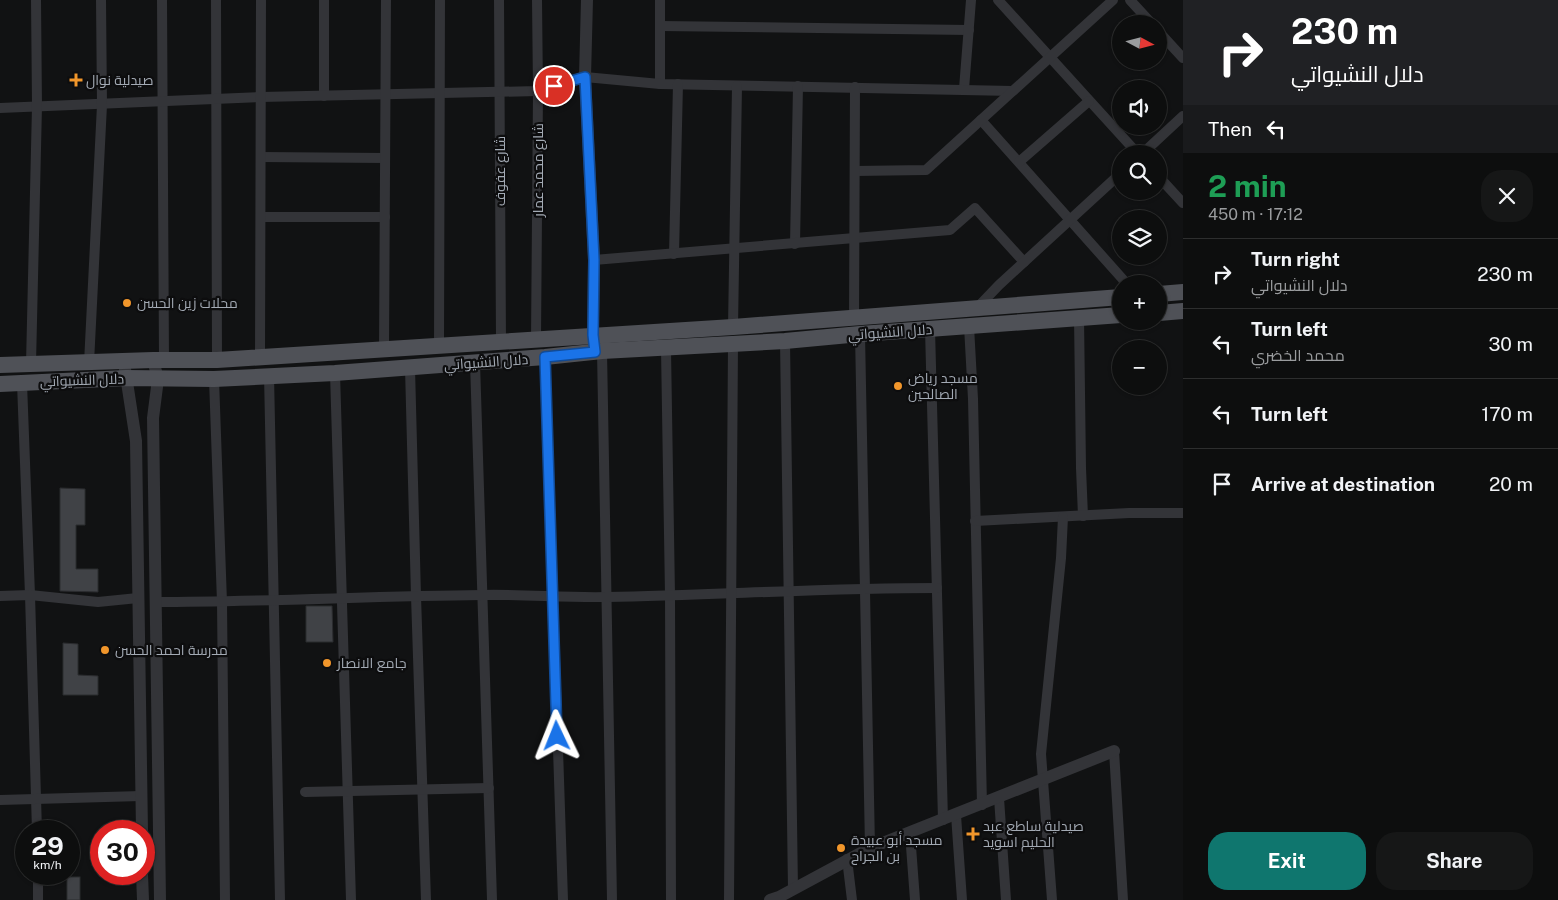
<!DOCTYPE html>
<html lang="en">
<head>
<meta charset="utf-8">
<style>
  :root { --surface:#0d0e0e; --page:#161717; --text:#f1f3f6; --muted:#9a9c9e; --line:#2d2e2e; --accent:#0f766e }
  body { margin:0; font-family:"Public Sans",Cairo,sans-serif; background:var(--page); color:var(--text); height:100vh; display:flex; flex-direction:column; font-size:19px; white-space:nowrap }
  * { box-sizing:border-box; margin:0 }
  p { font-size:16px; color:var(--muted) }
  .icon { flex:none; width:28px; height:28px; fill:none; stroke:currentColor; stroke-width:2; stroke-linecap:round; stroke-linejoin:round }
  .map { position:relative; flex:1; overflow:hidden }
  .drawer { display:flex; flex-direction:column; background:var(--surface); width:375px }
  .drawer>* { flex:none }
  .top-card { background:#202124; color:#fff; overflow:hidden }
  .needle { width:32px; rotate:97deg }
  .fabs { position:absolute; left:1112px; top:15px; display:grid; gap:10px }
  .fabs a { display:grid; place-items:center; width:55px; height:55px; border-radius:50%; background:var(--surface); box-shadow:0 1px 4px #0004,0 0 0 1px var(--line); font-size:25px }
  .speed { position:absolute; left:15px; top:820px; display:flex; gap:10px; font-size:25px; font-weight:700; text-align:center }
  .speed>* { display:grid; place-content:center; width:65px; height:65px; border-radius:50%; background:var(--surface); box-shadow:0 1px 4px #0004,0 0 0 1px var(--line); line-height:1 }
  .speed small { font-size:12px; font-weight:400 }
  .speed .limit { border:8px solid #d22; background:#fff; color:#111 }
  .pin { position:absolute; display:grid; place-items:center; width:42px; height:42px; color:#fff; margin:-21px; border:2px solid #fff; border-radius:50%; box-shadow:0 1px 5px #0007 }
  .me { position:absolute; width:55px; margin:-28px; rotate:358deg; stroke-linejoin:round; filter:drop-shadow(0 0 4px #0008) }
  .turn { display:flex; align-items:center; gap:18px; height:105px; padding:0 25px; font-size:22px }
  .turn .icon { width:65px; height:65px; stroke-width:2.5 }
  .turn b { display:block; font-size:35px; line-height:42px }
  .then { display:flex; align-items:center; height:48px; padding:0 25px; background:#0003; gap:10px; font-size:19px }
  .round { display:grid; place-items:center; flex:none; width:52px; height:52px; border-radius:20px; background:var(--page) }
  .headline { display:flex; align-items:center; justify-content:space-between; height:85px; padding:0 25px }
  h1 { font-size:30px; font-weight:700; line-height:38px; color:#1e9e55 }
  .cta { display:flex; gap:10px; margin-top:auto; padding:10px 25px }
  .cta a { flex:1; height:58px; border-radius:20px; background:var(--accent); color:#fff; font-size:20px; font-weight:700; line-height:58px; text-align:center }
  .cta a+a { background:var(--page); color:var(--text) }
  ul { padding:0; list-style:none }
  li { display:flex; align-items:center; gap:15px; height:70px; padding:0 25px; border-top:1px solid var(--line) }
  li div { flex:1 }
  li b { display:block; font-size:19px }
  li em { font-style:normal }
  main { display:flex; flex:1; min-height:0 }
  .map>svg:first-child { display:block }
  .building { fill:#404246; stroke:#2b2c2f }
  .lines { fill:none; stroke-linecap:round; stroke-linejoin:round }
  .minor { stroke:#333438; stroke-width:10 }
  .tertiary { stroke:#333438; stroke-width:12 }
  .primary { stroke:#4f5157; stroke-width:16 }
  .route-casing { stroke:#114b97; stroke-width:12 }
  .route { stroke:#1a73e8; stroke-width:9 }
  .poi-dot { fill:#f1962b; stroke:#0d0d0e; stroke-width:2 }
  .labels { text-anchor:middle; stroke-width:4.5; stroke-linejoin:round; paint-order:stroke }
  .poi-label { font-size:14px; fill:#a3aab4; stroke:#0d0d0e; text-anchor:start }
  .street-label { font-size:14px; fill:#a3aab4; stroke:#0d0d0e }
</style>
</head>
<body>
<main>
<div class="map">
<svg width="1183" height="900" viewBox="0 0 1183 900">
  <rect width="100%" height="100%" fill="#111213"/>
  <g class="building">
    <path d="M 60,488 L 85,489 L 85,525 L 76,525 L 76,569 L 98,569 L 98,592 L 60,591 Z"/>
    <path d="M 306,606 L 332,606 L 333,642 L 306,642 Z"/>
    <path d="M 63,643 L 78,644 L 78,675 L 98,676 L 98,695 L 63,695 Z"/>
    <rect x="67" y="877" width="13" height="23"/>
  </g>
  <g class="lines">
    <g class="minor">
      <path d="M 162,0 L 164,361"/>
      <path d="M 216,0 L 217,360"/>
      <path d="M 499,0 L 501,342"/>
      <path d="M 998,0 L 1138,154"/>
      <path d="M 1130,0 L 1152,24"/>
      <path d="M 660,26 L 969,30"/>
      <path d="M 1159,32 L 1183,58"/>
      <path d="M 660,84 L 660,0"/>
      <path d="M 964,89 L 971,0"/>
      <path d="M 324,96 L 324,0"/>
      <path d="M 0,108 L 261,97 L 538,91 L 585,77 L 660,84 L 1013,91"/>
      <path d="M 981,120 L 1127,284"/>
      <path d="M 1142,154 L 1183,116"/>
      <path d="M 261,157 L 385,158"/>
      <path d="M 1019,162 L 1089,101"/>
      <path d="M 855,171 L 926,170 L 1113,0"/>
      <path d="M 1159,177 L 1183,203"/>
      <path d="M 261,217 L 385,217"/>
      <path d="M 795,244 L 798,86"/>
      <path d="M 674,254 L 678,84"/>
      <path d="M 594,260 L 950,230 L 975,208 L 1024,262"/>
      <path d="M 976,309 L 999,285 L 1121,173"/>
      <path d="M 1079,317 L 1081,468 L 1083,516"/>
      <path d="M 854,318 L 855,87"/>
      <path d="M 969,326 L 973,399 L 982,805"/>
      <path d="M 733,327 L 737,86"/>
      <path d="M 930,329 L 943,820"/>
      <path d="M 860,334 L 870,848"/>
      <path d="M 536,340 L 538,91 L 537,0"/>
      <path d="M 785,341 L 793,889"/>
      <path d="M 439,347 L 440,0"/>
      <path d="M 666,349 L 670,595 L 671,900"/>
      <path d="M 384,350 L 386,0"/>
      <path d="M 602,351 L 612,900"/>
      <path d="M 545,357 L 563,900"/>
      <path d="M 260,358 L 261,0"/>
      <path d="M 475,362 L 492,900"/>
      <path d="M 89,363 L 102,105 L 101,0"/>
      <path d="M 31,364 L 37,106 L 36,0"/>
      <path d="M 410,368 L 416,596 L 426,900"/>
      <path d="M 335,373 L 351,900"/>
      <path d="M 269,375 L 280,900"/>
      <path d="M 214,379 L 222,602 L 225,900"/>
      <path d="M 22,383 L 30,595 L 37,831"/>
      <path d="M 975,521 L 1129,513 L 1183,513"/>
      <path d="M 0,596 L 30,595 L 98,602 L 138,598"/>
      <path d="M 156,602 C 264,602 373,596 482,595 C 524,594 565,598 607,597 C 717,595 827,588 937,588"/>
      <path d="M 1114,751 L 1123,900"/>
      <path d="M 305,792 L 489,788"/>
      <path d="M 999,798 L 1006,900"/>
      <path d="M 0,800 L 141,796"/>
      <path d="M 956,815 L 962,900"/>
      <path d="M 910,833 L 915,900"/>
      <path d="M 847,859 L 852,900"/>
      <path d="M 38,874 L 38,900"/>
      <path d="M 729,900 L 733,344"/>
      <path d="M 1052,900 L 1041,754 L 1061,558 L 1063,517"/>
    </g>
    <g class="tertiary">
      <path d="M 587,0 L 585,77 L 594,260 L 593,335"/>
      <path d="M 153,360 L 158,379 L 153,418 L 160,900"/>
      <path d="M 125,369 L 136,441 L 142,831"/>
      <path d="M 142,874 L 143,900"/>
      <path d="M 770,900 L 779,897 L 870,848 L 1114,751"/>
    </g>
    <g class="primary">
      <path d="M 1159,294 L 1183,292"/>
      <path d="M 1159,313 L 1183,311"/>
      <path d="M 0,365 L 153,360 L 217,360 L 733,327 L 1121,297"/>
      <path d="M 0,384 L 126,378 L 214,379 L 335,373 L 545,357 L 602,351 L 785,341 L 860,334 L 1121,315"/>
    </g>
  </g>
  <g class="lines">
    <defs>
      <path id="route" d="M 554,86 L 585,77 L 594,260 L 593,335 L 595,352 L 545,357 L 557,736"/>
    </defs>
    <use href="#route" class="route-casing"/>
    <use href="#route" class="route"/>
  </g>
  <g class="poi-dot">
    <path d="M73.5 72.5h5v5h5v5h-5v5h-5v-5h-5v-5h5z"/>
    <circle cx="127" cy="303" r="5"/>
    <circle cx="898" cy="386" r="5"/>
    <circle cx="105" cy="650" r="5"/>
    <circle cx="327" cy="663" r="5"/>
    <path d="M970.5 826.5h5v5h5v5h-5v5h-5v-5h-5v-5h5z"/>
    <circle cx="841" cy="848" r="5"/>
  </g>
  <g class="labels">
    <g class="poi-label">
      <text x="86" y="85">صيدلية نوال</text>
      <text x="137" y="308">محلات زين الحسن</text>
      <text x="908" y="383">مسجد رياض<tspan x="908" dy="16">الصالحين</tspan></text>
      <text x="115" y="655">مدرسة احمد الحسن</text>
      <text x="337" y="668">جامع الانصار</text>
      <text x="983" y="831">صيدلية ساطع عبد<tspan x="983" dy="16">الحليم اسويد</tspan></text>
      <text x="851" y="845">مسجد أبو عبيدة<tspan x="851" dy="16">بن الجراح</tspan></text>
    </g>
    <g class="street-label">
      <text transform="translate(538 170) rotate(-90)" y="5">شارع محمد عمار</text>
      <text transform="translate(500 171) rotate(-90)" y="5">شارع عفوف</text>
      <text transform="translate(890 332) rotate(-4)" y="5">دلال النشيواتي</text>
      <text transform="translate(486 362) rotate(-4)" y="5">دلال النشيواتي</text>
      <text transform="translate(82 380) rotate(-2)" y="5">دلال النشيواتي</text>
    </g>
  </g>
</svg>
<div class="fabs">
<a><svg class="needle" viewBox="-14 -14 28 28"><path d="M0-13l5 13h-10z" fill="#e53935"/><path d="M0 13l5-13h-10z" fill="#9a9c9e"/></svg></a>
<a><svg class="icon" aria-label="sound" viewBox="0 0 24 24"><path d="M4 9h4l5-4v14l-5-4H4zM17 9q2 3 0 6"/></svg></a>
<a><svg class="icon" aria-label="search" viewBox="0 0 24 24"><circle cx="10" cy="10" r="6"/><path d="M15 15l6 6"/></svg></a>
<a><svg class="icon" aria-label="layers" viewBox="0 0 24 24"><path d="M12 4l9 5-9 5-9-5zM3 14l9 5 9-5"/></svg></a>
<a>+</a>
<a>−</a>
</div>
<div class="speed"><div>29<small>km/h</small></div><div class="limit">30</div></div>
<div class="pin" style="left:554px;top:86px;background:#d93025"><svg class="icon" aria-label="arrive" viewBox="0 0 24 24"><path d="M6 21V4h12l-3 4 3 4H6"/></svg></div>
<svg class="me" style="left:557px;top:736px" viewBox="-20 -20 40 40"><path d="M0-17L14 15 0 8-14 15z" fill="#1a73e8" stroke="#fff" stroke-width="4"/></svg>
</div>
<section class="drawer">
<div class="top-card">
<div class="turn"><svg class="icon" aria-label="right" viewBox="0 0 24 24"><path d="M7 20v-9h11M14 6l5 5-5 5"/></svg><div><b>230 m</b>دلال النشيواتي</div></div>
<div class="then">Then<svg class="icon" aria-label="left" viewBox="0 0 24 24"><path d="M17 20v-9H6M10 6l-5 5 5 5"/></svg></div>
</div>
<div class="headline"><div><h1>2 min</h1><p>450 m · 17:12</p></div><a class="round"><svg class="icon" aria-label="close" viewBox="0 0 24 24"><path d="M6 6l12 12M18 6L6 18"/></svg></a></div>
<ul>
<li><svg class="icon" aria-label="right" viewBox="0 0 24 24"><path d="M7 20v-9h11M14 6l5 5-5 5"/></svg><div><b>Turn right</b><p>دلال النشيواتي</p></div><em>230 m</em></li>
<li><svg class="icon" aria-label="left" viewBox="0 0 24 24"><path d="M17 20v-9H6M10 6l-5 5 5 5"/></svg><div><b>Turn left</b><p>محمد الخضري</p></div><em>30 m</em></li>
<li><svg class="icon" aria-label="left" viewBox="0 0 24 24"><path d="M17 20v-9H6M10 6l-5 5 5 5"/></svg><div><b>Turn left</b></div><em>170 m</em></li>
<li><svg class="icon" aria-label="arrive" viewBox="0 0 24 24"><path d="M6 21V4h12l-3 4 3 4H6"/></svg><div><b>Arrive at destination</b></div><em>20 m</em></li>
</ul>
<div class="cta"><a>Exit</a><a>Share</a></div>
</section>
</main>
</body>
</html>
